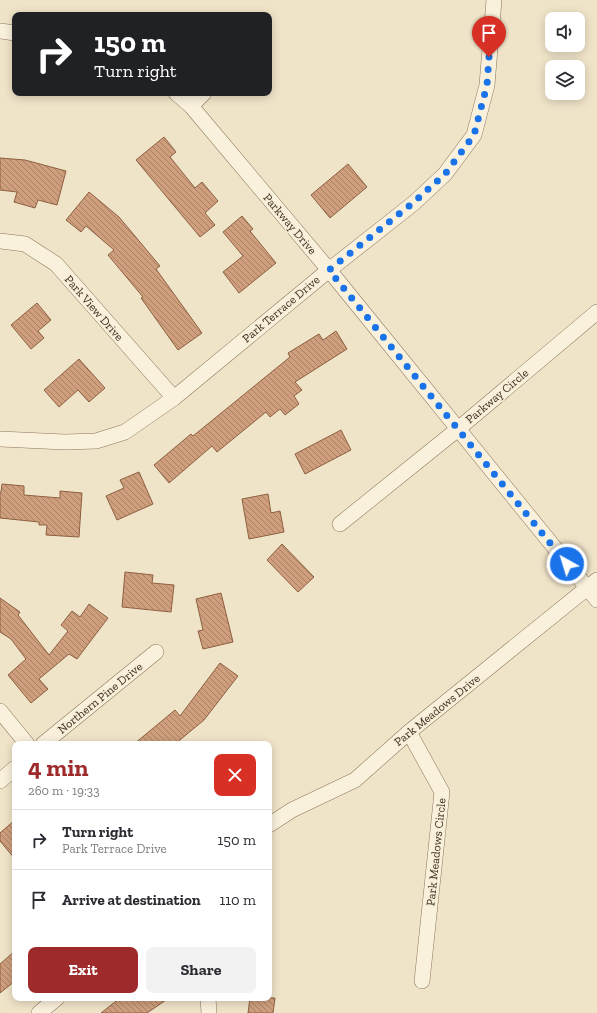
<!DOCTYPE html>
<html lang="en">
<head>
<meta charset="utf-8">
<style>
  :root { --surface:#fff; --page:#f2f2f3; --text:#2b2b33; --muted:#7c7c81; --line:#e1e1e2; --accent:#9e2a2b }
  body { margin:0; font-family:"Zilla Slab",serif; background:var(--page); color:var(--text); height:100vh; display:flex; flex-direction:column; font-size:15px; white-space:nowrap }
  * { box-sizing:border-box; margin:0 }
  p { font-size:13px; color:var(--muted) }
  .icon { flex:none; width:22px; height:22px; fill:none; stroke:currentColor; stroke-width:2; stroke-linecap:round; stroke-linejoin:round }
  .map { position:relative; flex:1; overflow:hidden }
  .drawer { position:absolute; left:12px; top:741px; width:260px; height:260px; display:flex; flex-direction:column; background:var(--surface); border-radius:8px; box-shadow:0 2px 10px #0003 }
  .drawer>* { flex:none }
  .banner { position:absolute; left:12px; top:12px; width:260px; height:84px; border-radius:8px; box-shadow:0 2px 10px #0003; background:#202124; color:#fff; overflow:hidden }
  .fabs { position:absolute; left:545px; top:12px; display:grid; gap:8px }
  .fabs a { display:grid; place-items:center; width:40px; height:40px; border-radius:8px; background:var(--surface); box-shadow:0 2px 10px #0003; font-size:20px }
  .pin { position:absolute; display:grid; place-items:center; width:34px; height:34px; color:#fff; margin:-41px -17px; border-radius:50% 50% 50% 0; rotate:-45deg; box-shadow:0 0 4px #0007 }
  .pin .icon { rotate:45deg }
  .me { position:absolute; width:44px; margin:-22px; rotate:321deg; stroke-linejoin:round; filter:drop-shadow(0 0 3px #0008) }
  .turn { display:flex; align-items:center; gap:14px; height:84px; padding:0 16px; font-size:18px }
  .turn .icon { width:52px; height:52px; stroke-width:2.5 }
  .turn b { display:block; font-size:28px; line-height:34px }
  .round { display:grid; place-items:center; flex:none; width:42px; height:42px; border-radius:8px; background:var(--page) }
  .overview { display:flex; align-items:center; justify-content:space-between; height:68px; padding:0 16px }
  h1 { font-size:24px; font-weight:700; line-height:30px; color:var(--accent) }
  .action { display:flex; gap:8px; margin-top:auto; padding:8px 16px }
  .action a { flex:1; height:46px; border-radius:8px; background:var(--accent); color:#fff; font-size:16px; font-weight:700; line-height:46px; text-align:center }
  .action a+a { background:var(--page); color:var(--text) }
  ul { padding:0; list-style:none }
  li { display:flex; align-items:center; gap:12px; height:60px; padding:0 16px; border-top:1px solid var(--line) }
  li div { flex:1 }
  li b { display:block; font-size:15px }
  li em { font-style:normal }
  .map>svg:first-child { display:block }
  .building { fill:url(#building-back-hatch); stroke:#8d5f41 }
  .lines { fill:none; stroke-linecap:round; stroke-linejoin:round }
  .street-casing { stroke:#8d765c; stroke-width:16 }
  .street { stroke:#faf1dc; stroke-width:15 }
  .route { stroke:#1a73e8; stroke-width:7; stroke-dasharray:0 12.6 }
  .labels { text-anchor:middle; stroke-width:3; stroke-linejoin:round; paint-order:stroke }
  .street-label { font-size:12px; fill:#3d2e20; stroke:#f7eed8 }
</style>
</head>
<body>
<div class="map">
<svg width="597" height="1013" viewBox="0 0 597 1013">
  <defs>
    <pattern id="building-back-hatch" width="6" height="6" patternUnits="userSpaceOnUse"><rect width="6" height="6" fill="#cf9f7d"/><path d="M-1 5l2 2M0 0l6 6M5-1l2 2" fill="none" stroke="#a98266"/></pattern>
  </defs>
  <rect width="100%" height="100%" fill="#f0e4c8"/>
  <g class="building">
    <path d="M 164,137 L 176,152 L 170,157 L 195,188 L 202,182 L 218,201 L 205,213 L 215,225 L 200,237 L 136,160 Z"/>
    <path d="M 0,158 L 25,160 L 66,171 L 57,205 L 38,200 L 35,208 L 14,202 L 17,192 L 0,190 Z"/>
    <path d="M 348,164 L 367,187 L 330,218 L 311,195 Z"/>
    <path d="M 89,192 L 119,217 L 160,266 L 156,269 L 202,333 L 178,350 L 141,298 L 143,297 L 108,255 L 114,250 L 86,226 L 81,232 L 66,220 Z"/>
    <path d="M 242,216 L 253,229 L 250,231 L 276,263 L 239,293 L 223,272 L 243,256 L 223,232 Z"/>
    <path d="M 37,303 L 51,320 L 38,331 L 44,338 L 31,349 L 11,325 Z"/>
    <path d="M 336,331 L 347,349 L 295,382 L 302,390 L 294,396 L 299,404 L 285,415 L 280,409 L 270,417 L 266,412 L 217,452 L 212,446 L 169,483 L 154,465 L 191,434 L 193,436 L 290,357 L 288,353 L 319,334 L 323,340 Z"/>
    <path d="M 79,359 L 105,388 L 89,402 L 78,390 L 59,407 L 44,390 Z"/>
    <path d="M 341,430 L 351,450 L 305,474 L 295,454 Z"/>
    <path d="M 139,472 L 153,504 L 117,520 L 106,496 L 124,488 L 120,480 Z"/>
    <path d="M 2,484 L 24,486 L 24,495 L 60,498 L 60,491 L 82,493 L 79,537 L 46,535 L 47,525 L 39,525 L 39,522 L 0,518 L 0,492 L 1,492 Z"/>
    <path d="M 268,494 L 271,513 L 280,511 L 284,532 L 249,539 L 242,499 Z"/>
    <path d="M 282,544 L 314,577 L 298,592 L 267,560 Z"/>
    <path d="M 125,572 L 153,575 L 152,583 L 174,585 L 171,612 L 122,607 Z"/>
    <path d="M 221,593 L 233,642 L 203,649 L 198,631 L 203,630 L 196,599 Z"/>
    <path d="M 0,598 L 20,612 L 18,615 L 49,655 L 68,631 L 61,625 L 72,611 L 80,617 L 89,604 L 108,618 L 77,659 L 69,654 L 39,679 L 48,689 L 31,703 L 8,675 L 26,659 L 11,639 L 0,632 Z"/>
    <path d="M 220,663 L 238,676 L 204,720 L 175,744 L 134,744 L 175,710 L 180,716 Z"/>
    <path d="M 15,820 L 15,859 L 0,841 L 0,833 Z"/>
    <path d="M 15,951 L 15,981 L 0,993 L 0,964 Z"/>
    <path d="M 120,998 L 169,998 L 147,1013 L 101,1013 Z"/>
    <path d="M 250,998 L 275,998 L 273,1013 L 248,1013 Z"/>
  </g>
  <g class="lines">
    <defs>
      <g id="street">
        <path d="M 0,31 L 15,33"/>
        <path d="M 176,93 L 191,106 L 329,270 L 597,600"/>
        <path d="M 191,106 L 204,93"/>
        <path d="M 0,241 L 25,244 L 56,264 L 174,398"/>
        <path d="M 0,439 L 65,442 L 96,441 L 125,432 L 174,398 L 329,270 L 414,203 L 445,174 L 474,135 L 487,85 L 494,0"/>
        <path d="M 340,524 L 458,429 L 597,312"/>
        <path d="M 0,711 L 27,744"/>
        <path d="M 409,732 L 442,792 L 422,981"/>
        <path d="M 43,744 L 156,652"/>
        <path d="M 0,781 L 15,768"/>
        <path d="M 269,825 L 292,810 L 355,780 L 409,732 L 597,580"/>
        <path d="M 208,998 L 209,1013"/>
        <path d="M 39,1013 L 57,998"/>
      </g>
    </defs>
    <use href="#street" class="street-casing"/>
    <use href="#street" class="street"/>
  </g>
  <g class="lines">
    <path class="route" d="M 489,57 L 487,85 L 474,135 L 445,174 L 414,202 L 329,270 L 567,564"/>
  </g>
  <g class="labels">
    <g class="street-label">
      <text transform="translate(290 224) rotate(50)" y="4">Parkway Drive</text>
      <text transform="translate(94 308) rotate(49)" y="4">Park View Drive</text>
      <text transform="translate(281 309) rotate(-40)" y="4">Park Terrace Drive</text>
      <text transform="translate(497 396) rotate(-40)" y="4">Parkway Circle</text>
      <text transform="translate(100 698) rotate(-39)" y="4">Northern Pine Drive</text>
      <text transform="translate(437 710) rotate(-39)" y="4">Park Meadows Drive</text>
      <text transform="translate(436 852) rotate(-84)" y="4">Park Meadows Circle</text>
    </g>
  </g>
</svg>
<div class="fabs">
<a><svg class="icon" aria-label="sound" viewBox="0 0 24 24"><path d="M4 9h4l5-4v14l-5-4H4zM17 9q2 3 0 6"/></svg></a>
<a><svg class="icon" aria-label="layers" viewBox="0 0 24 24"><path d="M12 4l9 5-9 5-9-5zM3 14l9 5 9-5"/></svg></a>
</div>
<div class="pin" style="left:489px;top:57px;background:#d93025"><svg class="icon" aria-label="arrive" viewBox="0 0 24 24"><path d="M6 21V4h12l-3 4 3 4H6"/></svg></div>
<svg class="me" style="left:567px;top:564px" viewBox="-20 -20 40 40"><circle r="17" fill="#1a73e8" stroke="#fff" stroke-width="3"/><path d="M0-11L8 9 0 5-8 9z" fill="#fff"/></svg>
<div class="banner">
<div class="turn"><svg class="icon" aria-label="right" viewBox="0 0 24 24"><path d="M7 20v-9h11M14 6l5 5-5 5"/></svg><div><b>150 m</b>Turn right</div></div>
</div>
<section class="drawer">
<div class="overview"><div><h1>4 min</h1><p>260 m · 19:33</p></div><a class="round" style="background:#d93025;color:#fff"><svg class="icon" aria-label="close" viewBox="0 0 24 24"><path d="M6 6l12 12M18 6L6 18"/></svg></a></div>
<ul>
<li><svg class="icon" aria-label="right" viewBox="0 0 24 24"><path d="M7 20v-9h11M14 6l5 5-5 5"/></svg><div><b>Turn right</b><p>Park Terrace Drive</p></div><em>150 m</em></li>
<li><svg class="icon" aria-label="arrive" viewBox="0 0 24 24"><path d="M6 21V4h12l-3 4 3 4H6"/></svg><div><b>Arrive at destination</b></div><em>110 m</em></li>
</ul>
<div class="action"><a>Exit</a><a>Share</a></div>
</section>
</div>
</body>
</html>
